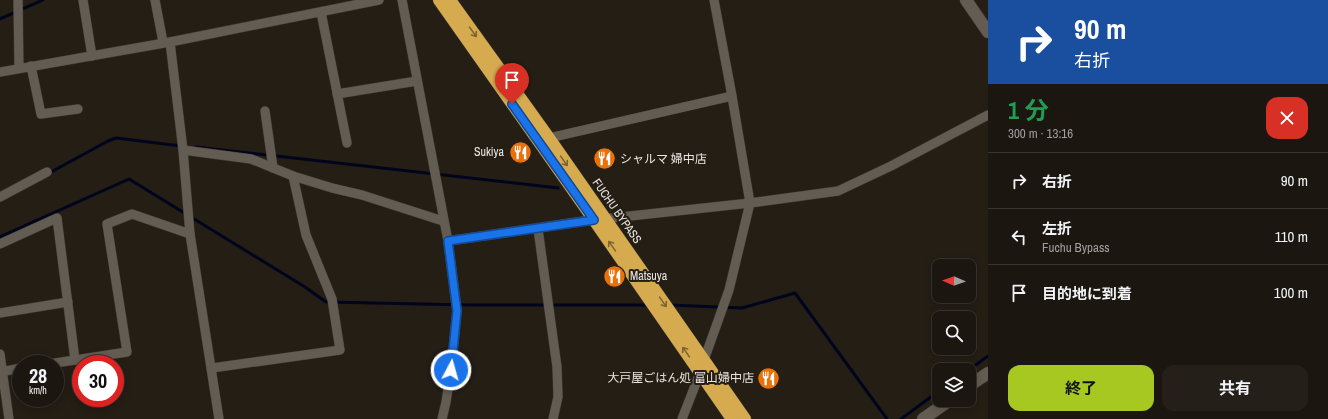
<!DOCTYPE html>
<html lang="ja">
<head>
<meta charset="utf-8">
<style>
  :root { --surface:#1b1610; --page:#241f19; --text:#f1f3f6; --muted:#a09f9f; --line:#393530; --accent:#a6c821 }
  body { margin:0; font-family:"Archivo Narrow","Noto Sans JP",sans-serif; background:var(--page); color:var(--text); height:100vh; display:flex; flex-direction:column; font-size:15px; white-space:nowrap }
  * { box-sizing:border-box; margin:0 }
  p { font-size:13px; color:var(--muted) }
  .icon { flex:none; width:22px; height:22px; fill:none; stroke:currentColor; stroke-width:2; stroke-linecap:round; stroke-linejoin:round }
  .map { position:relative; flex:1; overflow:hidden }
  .drawer { display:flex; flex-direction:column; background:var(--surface); width:340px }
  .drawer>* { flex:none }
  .guide { background:#1a4fa0; color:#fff; overflow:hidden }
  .needle { width:26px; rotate:272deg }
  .controls { position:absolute; left:932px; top:259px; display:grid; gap:8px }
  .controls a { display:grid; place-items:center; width:44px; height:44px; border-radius:8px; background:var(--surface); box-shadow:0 2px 10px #0003,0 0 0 1px var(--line); font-size:20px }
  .speed { position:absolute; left:12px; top:355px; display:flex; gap:8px; font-size:20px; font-weight:700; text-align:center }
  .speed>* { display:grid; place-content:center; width:52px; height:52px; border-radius:50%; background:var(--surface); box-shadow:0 2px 10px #0003,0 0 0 1px var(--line); line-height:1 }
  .speed small { font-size:10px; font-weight:400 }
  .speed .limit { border:6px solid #d22; background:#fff; color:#111 }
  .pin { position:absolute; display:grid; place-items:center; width:34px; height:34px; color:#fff; margin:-41px -17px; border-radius:50% 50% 50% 0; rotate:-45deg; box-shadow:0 0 4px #0007 }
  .pin .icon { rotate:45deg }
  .me { position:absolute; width:44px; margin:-22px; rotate:6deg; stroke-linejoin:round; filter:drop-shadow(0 0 3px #0008) }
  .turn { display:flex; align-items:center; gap:14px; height:84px; padding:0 20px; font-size:18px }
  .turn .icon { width:52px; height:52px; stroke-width:2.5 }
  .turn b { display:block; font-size:28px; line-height:34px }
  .round { display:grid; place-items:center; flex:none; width:42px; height:42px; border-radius:12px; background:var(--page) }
  .summary { display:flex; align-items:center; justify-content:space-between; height:68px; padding:0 20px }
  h1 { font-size:24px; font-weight:700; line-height:30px; color:#1e9e55 }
  .action { display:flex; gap:8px; margin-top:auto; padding:8px 20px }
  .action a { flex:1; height:46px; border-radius:12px; background:var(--accent); color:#111; font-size:16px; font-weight:700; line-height:46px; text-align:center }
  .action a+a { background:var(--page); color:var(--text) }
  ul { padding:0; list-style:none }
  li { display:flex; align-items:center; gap:12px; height:56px; padding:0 20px; border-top:1px solid var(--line) }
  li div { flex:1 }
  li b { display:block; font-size:15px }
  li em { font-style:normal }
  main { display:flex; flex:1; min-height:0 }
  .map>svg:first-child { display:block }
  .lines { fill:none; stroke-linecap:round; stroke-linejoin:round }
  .stream { stroke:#00051d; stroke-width:3 }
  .street-casing { stroke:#3e3934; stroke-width:10 }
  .secondary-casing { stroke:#3e3934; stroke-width:13 }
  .highway-casing { stroke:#3e3934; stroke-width:13 }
  .street { stroke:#635c52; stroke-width:9 }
  .secondary { stroke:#635c52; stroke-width:12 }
  .highway { stroke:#d6ab4f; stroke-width:12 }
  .oneway { stroke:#7d6432 }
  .route-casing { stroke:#114b97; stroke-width:10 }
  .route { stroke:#1a73e8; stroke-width:7 }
  .labels { text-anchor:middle; stroke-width:4; stroke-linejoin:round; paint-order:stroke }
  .poi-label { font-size:12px; fill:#eae6e0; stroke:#241e15; text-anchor:end }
  .street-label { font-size:12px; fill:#eae6e0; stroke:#241e15 }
</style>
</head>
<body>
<main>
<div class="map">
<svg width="988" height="419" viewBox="0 0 988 419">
  <rect width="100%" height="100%" fill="#241e15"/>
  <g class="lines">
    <g class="stream">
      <path d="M 0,19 L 43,0"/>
      <path d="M 196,147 L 558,188"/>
      <path d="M 53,171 L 108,141 L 116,138 L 181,146"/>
      <path d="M 0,237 L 129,179 L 305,287 L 326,302 L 469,305 L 649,305"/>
      <path d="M 669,305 L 742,308 L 795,293 L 887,419"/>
      <path d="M 969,370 L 988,356"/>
      <path d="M 901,419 L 939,391"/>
    </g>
    <defs>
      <g id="street">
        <path d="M 18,0 L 19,68"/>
        <path d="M 83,0 L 92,56"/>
        <path d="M 155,0 L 163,42"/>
        <path d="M 402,0 L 448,241 L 457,311 L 451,370 L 446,402 L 442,419"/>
        <path d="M 321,12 L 347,143"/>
        <path d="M 170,42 L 183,150 L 190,234 L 219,419"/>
        <path d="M 31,66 L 41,114 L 78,109"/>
        <path d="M 0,72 L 170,42 L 379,0"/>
        <path d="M 337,94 L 417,81"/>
        <path d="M 265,111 L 273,168"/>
        <path d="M 549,138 L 732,96"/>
        <path d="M 183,150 L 251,159 L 293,176 L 332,188 L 362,195 L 443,221"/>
        <path d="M 0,197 L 47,172"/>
        <path d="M 538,229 L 557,367 L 558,397 L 553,419"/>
        <path d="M 448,241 L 584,221 L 750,203 L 838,191 L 891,166 L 988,115"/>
        <path d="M 0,244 L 57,218 L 75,360"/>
        <path d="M 0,313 L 68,302"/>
        <path d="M 0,354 L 9,419"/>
        <path d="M 704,360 L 729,290 L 750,203 L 732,96 L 714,0"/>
        <path d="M 49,364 L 127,352 L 107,224 L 132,214 L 190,234"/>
        <path d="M 212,368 L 340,350 L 332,299 L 306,235 L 293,176"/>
        <path d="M 0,372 L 21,368"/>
        <path d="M 682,419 L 700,373"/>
      </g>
      <g id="secondary">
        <path d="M 966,0 L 988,32"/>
        <path d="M 969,386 L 988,373"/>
        <path d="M 923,419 L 950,400"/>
      </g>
      <g id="highway">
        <path d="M 439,0 L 594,220 L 732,419"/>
        <path d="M 450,0 L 549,138 L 745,419"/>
      </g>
    </defs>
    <use href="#street" class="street-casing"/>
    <use href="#secondary" class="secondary-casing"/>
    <use href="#highway" class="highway-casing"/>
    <use href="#street" class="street"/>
    <use href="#secondary" class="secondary"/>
    <use href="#highway" class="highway"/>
  </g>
  <defs><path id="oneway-shaft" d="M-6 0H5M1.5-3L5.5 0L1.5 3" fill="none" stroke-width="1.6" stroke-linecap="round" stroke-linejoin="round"/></defs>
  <g class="oneway">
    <use href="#oneway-shaft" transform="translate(473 32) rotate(54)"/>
    <use href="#oneway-shaft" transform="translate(564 161) rotate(55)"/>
    <use href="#oneway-shaft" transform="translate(612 246) rotate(-125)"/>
    <use href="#oneway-shaft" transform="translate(663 302) rotate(55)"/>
    <use href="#oneway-shaft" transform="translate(686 352) rotate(-125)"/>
  </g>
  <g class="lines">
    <defs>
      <path id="route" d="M 451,370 L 457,311 L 448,241 L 594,220 L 512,104"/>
    </defs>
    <use href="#route" class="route-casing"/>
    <use href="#route" class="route"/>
  </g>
  <defs>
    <symbol id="restaurant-disc" viewBox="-11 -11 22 22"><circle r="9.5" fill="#e8710a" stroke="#241e15"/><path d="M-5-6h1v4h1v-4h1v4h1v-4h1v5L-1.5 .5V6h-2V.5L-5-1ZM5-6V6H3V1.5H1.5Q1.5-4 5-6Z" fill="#fff"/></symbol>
  </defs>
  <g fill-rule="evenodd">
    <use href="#restaurant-disc" x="508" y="140" width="25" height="25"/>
    <use href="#restaurant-disc" x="592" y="146" width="25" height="25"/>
    <use href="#restaurant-disc" x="602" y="264" width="25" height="25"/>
    <use href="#restaurant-disc" x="756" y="366" width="25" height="25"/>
  </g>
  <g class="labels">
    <g class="poi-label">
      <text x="504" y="156">Sukiya</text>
      <text x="620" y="163" text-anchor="start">シャルマ 婦中店</text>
      <text x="630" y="280" text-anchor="start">Matsuya</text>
      <text x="754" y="382">大戸屋ごはん処 富山婦中店</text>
    </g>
    <g class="street-label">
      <text transform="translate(617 211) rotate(55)" y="4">FUCHU BYPASS</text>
    </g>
  </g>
</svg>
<div class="controls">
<a><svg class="needle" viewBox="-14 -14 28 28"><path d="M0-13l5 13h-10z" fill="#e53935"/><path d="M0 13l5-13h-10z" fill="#a09f9f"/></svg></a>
<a><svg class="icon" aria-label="search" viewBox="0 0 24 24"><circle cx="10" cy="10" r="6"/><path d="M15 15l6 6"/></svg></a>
<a><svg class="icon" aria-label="layers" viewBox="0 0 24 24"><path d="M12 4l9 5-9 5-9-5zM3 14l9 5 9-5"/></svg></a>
</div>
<div class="speed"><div>28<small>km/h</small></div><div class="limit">30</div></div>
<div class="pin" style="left:512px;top:104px;background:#d93025"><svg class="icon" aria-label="arrive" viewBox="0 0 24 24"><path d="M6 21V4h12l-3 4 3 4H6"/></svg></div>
<svg class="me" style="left:451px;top:370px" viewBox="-20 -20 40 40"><circle r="17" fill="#1a73e8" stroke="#fff" stroke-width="3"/><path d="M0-11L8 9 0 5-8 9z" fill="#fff"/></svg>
</div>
<section class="drawer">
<div class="guide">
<div class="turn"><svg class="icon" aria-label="right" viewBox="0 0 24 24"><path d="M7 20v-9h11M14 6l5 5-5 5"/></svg><div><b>90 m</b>右折</div></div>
</div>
<div class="summary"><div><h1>1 分</h1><p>300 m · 13:16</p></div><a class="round" style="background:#d93025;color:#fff"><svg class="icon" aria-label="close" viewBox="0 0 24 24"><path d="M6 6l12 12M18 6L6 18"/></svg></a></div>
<ul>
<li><svg class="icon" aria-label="right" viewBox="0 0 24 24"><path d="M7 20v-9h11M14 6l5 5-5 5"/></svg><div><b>右折</b></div><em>90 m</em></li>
<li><svg class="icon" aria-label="left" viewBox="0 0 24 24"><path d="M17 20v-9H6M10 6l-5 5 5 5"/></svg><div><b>左折</b><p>Fuchu Bypass</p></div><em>110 m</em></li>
<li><svg class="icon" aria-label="arrive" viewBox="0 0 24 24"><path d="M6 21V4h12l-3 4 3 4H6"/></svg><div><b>目的地に到着</b></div><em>100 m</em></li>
</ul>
<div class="action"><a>終了</a><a>共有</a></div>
</section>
</main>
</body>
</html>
